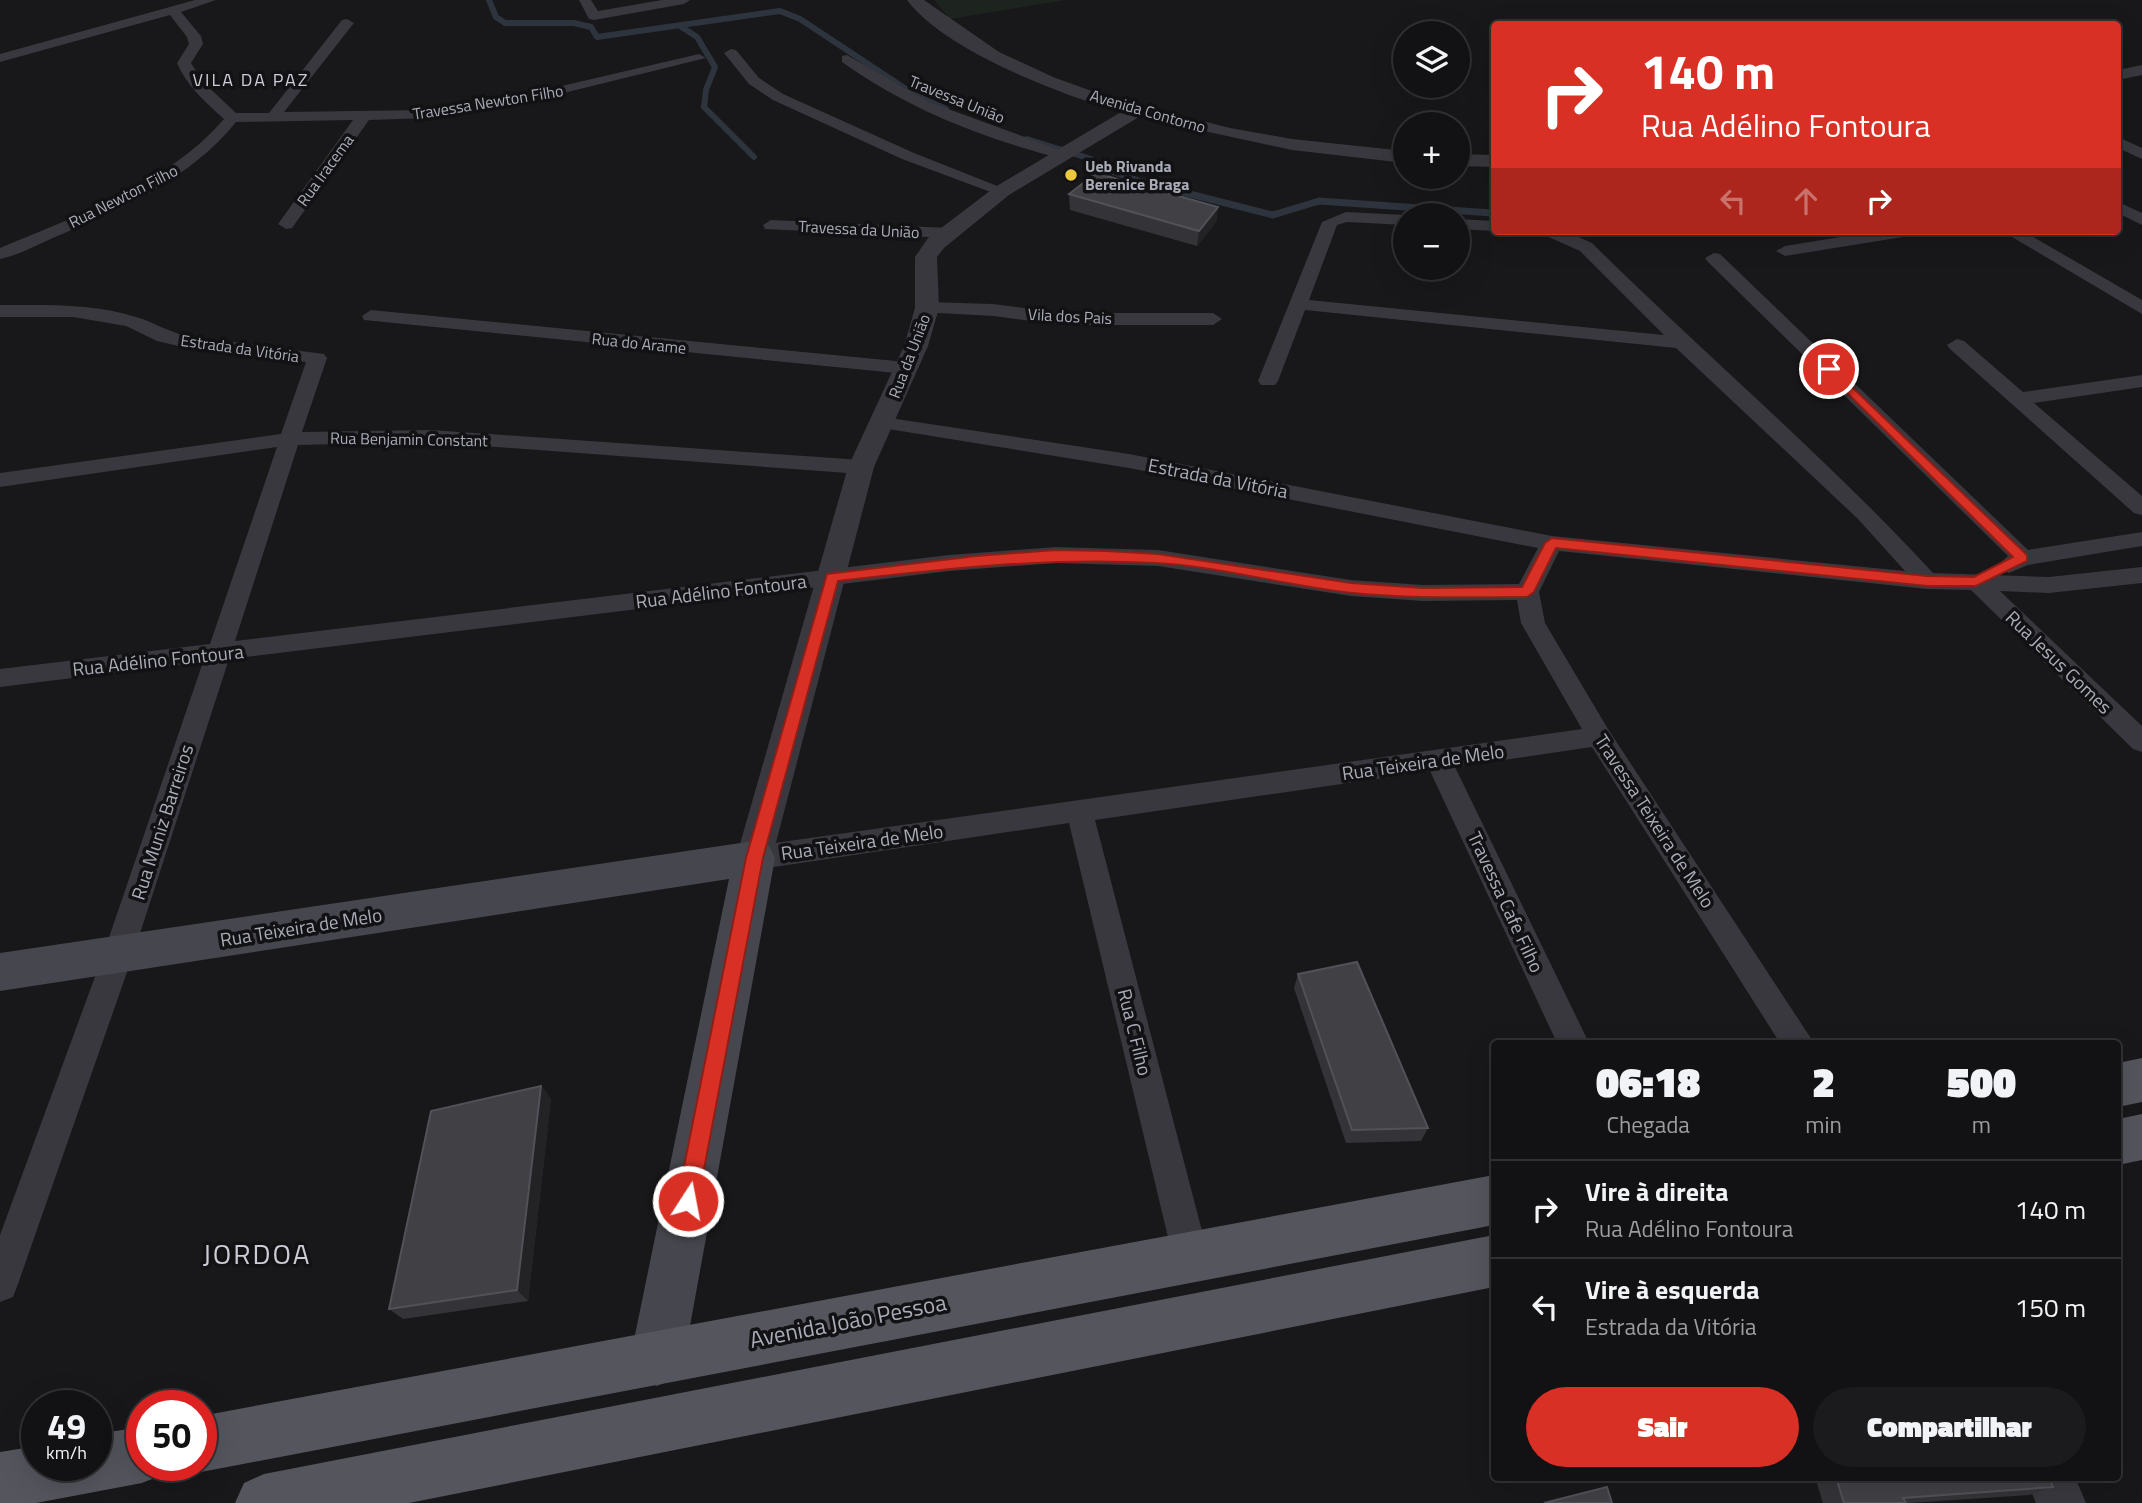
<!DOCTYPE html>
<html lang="pt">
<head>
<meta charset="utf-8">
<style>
  :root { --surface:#121113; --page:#1b1a1c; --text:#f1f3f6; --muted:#9c9da0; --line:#313133; --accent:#d93025 }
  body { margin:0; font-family:"Titillium Web",sans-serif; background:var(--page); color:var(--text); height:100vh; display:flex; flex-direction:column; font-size:26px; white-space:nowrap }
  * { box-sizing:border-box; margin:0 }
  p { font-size:23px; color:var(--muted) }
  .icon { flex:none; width:38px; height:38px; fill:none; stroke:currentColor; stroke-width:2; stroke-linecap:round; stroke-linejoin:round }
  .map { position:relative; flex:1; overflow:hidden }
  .details { position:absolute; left:1491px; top:1040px; width:630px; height:441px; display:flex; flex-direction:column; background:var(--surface); border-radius:7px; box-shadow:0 7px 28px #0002,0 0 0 2px var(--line) }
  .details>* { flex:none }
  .top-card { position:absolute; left:1491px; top:21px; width:630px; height:214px; border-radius:7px; box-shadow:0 7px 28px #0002,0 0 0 2px var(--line); background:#d93025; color:#fff; overflow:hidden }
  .controls { position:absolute; left:1393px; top:21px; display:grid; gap:14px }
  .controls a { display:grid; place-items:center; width:77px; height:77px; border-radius:50%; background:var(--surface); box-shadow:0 7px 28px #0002,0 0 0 2px var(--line); font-size:35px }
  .speed { position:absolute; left:21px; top:1390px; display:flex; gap:14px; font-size:35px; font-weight:700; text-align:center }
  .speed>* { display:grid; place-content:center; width:91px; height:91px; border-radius:50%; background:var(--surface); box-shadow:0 7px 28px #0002,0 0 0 2px var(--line); line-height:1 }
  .speed small { font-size:18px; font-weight:400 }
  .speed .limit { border:10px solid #d22; background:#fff; color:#111 }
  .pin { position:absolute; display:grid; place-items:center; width:60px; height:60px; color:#fff; margin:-30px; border:4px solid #fff; border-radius:50%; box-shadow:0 2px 7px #0007 }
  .me { position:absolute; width:77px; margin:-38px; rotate:11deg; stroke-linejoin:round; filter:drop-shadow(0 0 5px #0008) }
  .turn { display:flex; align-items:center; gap:24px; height:147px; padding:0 35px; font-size:32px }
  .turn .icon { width:91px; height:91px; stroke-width:2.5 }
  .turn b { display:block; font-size:49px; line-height:60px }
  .lanes { display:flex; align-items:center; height:66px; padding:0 35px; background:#0003; justify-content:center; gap:35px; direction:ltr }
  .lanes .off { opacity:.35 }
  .eta { display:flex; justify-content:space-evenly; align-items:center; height:119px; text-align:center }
  .eta b { font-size:42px; font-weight:800; line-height:49px }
  .action { display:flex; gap:14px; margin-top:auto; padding:14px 35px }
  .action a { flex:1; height:80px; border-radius:42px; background:var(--accent); color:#fff; font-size:28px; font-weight:800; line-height:80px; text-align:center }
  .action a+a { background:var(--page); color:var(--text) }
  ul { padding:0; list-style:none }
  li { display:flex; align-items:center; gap:21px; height:98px; padding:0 35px; border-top:2px solid var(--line) }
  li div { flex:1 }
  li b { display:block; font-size:26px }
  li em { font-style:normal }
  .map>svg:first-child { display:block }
  .green { fill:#1d241f }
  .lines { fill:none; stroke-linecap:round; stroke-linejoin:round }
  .stream-far1 { stroke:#2e343d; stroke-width:6 }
  .stream { stroke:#2e343d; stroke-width:7 }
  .minor { fill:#38383e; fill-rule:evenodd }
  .tertiary { fill:#38383e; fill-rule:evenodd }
  .secondary { fill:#46474e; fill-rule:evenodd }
  .primary { fill:#54555d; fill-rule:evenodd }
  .wall { fill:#343337 }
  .shaded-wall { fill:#232225 }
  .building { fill:#414045; stroke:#515157; stroke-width:2 }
  .route { fill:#d93025; stroke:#8d1f18; stroke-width:2 }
  .poi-dot { fill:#ebc83e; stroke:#121214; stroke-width:2.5 }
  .labels { text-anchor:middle; stroke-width:7; stroke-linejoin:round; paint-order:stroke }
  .far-street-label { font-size:16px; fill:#aaacb8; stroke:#121214 }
  .far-poi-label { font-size:16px; font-weight:bold; fill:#aaacb8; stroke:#121214; text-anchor:start }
  .far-neighbourhood-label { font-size:18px; letter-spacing:2px; fill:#cbccd5; stroke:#121214 }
  .street-label { font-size:19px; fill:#aaacb8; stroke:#121214 }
  .near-street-label { font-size:23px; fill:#aaacb8; stroke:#121214 }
  .near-quarter-label { font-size:28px; letter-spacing:2px; fill:#cbccd5; stroke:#121214 }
</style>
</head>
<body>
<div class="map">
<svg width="2142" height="1503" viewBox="0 0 2142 1503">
  <rect width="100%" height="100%" fill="#181719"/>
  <path class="green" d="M 934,0 L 1066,0 L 950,19 Z"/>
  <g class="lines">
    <g class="stream-far1">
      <path d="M 489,0 L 496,17 L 505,23 L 574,23 L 591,27 L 597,37 L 780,11 L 800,19 L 915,95 L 946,109"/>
      <path d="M 680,26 L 697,37 L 715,67 L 706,90 L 704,107 L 754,157"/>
      <path d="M 1027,139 L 1091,159 L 1107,170 L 1149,184"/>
    </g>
    <path class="stream" d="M 1142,182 L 1273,215 L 1319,201 L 1492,213"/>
    <g class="minor">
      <path d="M 195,0 L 216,0 L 181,12 L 201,36 L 203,44 L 191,63 L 202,81 L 236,113 L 269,113 L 342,20 L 347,19 L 354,23 L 284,112 L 429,110 L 523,95 L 699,54 L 706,58 L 523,103 L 429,118 L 369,120 L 292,228 L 286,229 L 278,224 L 353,120 L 236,122 C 190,179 122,209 55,237 C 37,245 19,255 0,259 L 0,248 C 78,215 167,185 224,119 C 206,103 186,85 177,63 L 189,44 L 187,37 L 170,15 L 0,62 L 0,54 Z"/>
      <path d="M 579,0 L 591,0 L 598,11 L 662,0 L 690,0 L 684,4 L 594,20 L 589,19 Z"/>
      <path d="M 731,49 L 736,50 L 759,78 L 783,94 L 914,153 L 1010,191 L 1008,194 L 996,194 L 902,159 L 773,100 L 749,84 L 724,53 Z"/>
      <path d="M 847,55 L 929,102 L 1071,154 L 1063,159 C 984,139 908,109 842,62 L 842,56 Z"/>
      <path d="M 2118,137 L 2142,148 L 2142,159 L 2118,148 Z"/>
      <path d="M 2118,202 L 2142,213 L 2142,225 L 2118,213 Z"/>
      <path d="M 1346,212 L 1405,215 L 1405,225 L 1347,222 L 1337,225 L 1309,300 L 1664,335 L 1580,251 L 1535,231 L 1565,231 L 1592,243 C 1705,355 1826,457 1933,573 L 2049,577 L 2142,567 L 2142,583 L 2049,593 L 2000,591 L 2142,726 L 2142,752 L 2133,749 L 1971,590 L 1927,589 L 1559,551 L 1539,592 L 1545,623 L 1608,729 L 1814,1043 L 1780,1043 L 1592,747 L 1455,767 L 1589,1043 L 1557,1043 L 1430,771 L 1095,820 L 1208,1254 L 1202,1266 L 1190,1272 L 1178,1266 L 1172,1254 L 1069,823 L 754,870 L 744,866 L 740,858 L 744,850 L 754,846 L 1582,729 L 1521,623 L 1517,600 L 1423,601 L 1351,596 L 1158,566 L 1056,563 L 949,571 L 229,659 L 133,955 L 18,1284 L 13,1297 L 0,1302 L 0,1235 L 103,955 L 203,662 L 0,687 L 0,669 L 210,644 L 277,447 L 0,487 L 0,473 L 281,434 L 306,362 L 187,348 L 157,341 L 126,326 L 73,317 L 0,317 L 0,305 C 45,305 93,303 136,317 C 154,322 168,332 187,336 L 324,354 L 327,358 L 302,432 L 431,430 L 861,460 L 872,467 L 861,474 L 431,442 L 298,445 L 235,641 L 949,555 L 1056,547 L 1158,550 L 1351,580 L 1423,585 L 1519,584 L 1538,548 L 1129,468 L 876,427 L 873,423 L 883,417 L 1129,454 L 1552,536 L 1905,571 L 1858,519 L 1676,348 L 1305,310 L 1278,381 L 1275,385 L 1261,385 L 1258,381 L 1322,222 Z"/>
      <path d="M 1458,219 L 1494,221 L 1494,231 L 1458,229 Z"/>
      <path d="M 771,220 L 948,228 L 957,233 L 948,238 L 765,229 L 763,225 Z"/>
      <path d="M 1877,231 L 1918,231 L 1909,236 L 1785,256 L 1776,251 L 1785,246 Z"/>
      <path d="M 2002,231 L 2023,231 L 2142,300 L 2142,314 Z"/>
      <path d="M 1714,253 L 1720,254 L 2028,550 L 2142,532 L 2142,546 L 2028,565 L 2009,573 L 2001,570 L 1998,565 L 2008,556 L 1708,262 L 1705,258 Z"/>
      <path d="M 927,302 L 993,304 L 1063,313 L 1213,313 L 1222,319 L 1213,325 L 1063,325 L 993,316 L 920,312 L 918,308 Z"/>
      <path d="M 371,310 L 906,362 L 916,368 L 906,374 L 364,320 L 362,316 Z"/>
      <path d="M 1957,339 L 1964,341 L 2023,392 L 2142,375 L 2142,387 L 2034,403 L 2142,496 L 2142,515 L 2134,513 L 1950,349 L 1947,345 Z"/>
    </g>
    <g class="tertiary">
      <path d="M 907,0 L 924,0 L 999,52 L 1053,77 L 1111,98 L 1230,128 L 1292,139 L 1405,151 L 1405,163 L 1292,150 L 1139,117 L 1009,195 L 944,248 L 937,257 L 939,308 L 928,346 L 874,467 L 772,858 L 767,868 L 754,873 L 741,868 L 736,858 L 848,467 L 904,346 L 915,308 L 915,257 L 928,238 L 995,187 L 1121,112 C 1061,95 944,50 907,0 Z"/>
      <path d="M 2142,65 L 2142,75 L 2118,80 L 2118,70 Z"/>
      <path d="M 1458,154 L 1494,155 L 1494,167 L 1458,166 Z"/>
      <path d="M 2025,1477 L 2075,1477 L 2086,1503 L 2036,1503 Z"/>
    </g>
    <path class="secondary" d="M 754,841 L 769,846 L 775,858 L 684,1359 L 676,1378 L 657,1386 L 638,1378 L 630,1359 L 729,879 L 0,991 L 0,953 Z"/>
    <g class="primary">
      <path d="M 2142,1058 L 2142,1102 L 2118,1107 L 2118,1063 Z"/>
      <path d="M 2142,1114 L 2142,1160 L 2118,1165 L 2118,1119 Z"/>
      <path d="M 1494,1175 L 1494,1225 L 201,1472 L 183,1465 L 201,1465 L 201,1416 Z"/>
      <path d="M 1494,1235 L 1494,1287 L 409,1503 L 235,1503 L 244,1483 L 264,1474 Z"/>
      <path d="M 142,1427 L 142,1465 L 166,1465 L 162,1475 L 142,1483 L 36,1503 L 0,1503 L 0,1452 L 37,1446 L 37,1465 L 96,1465 L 96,1434 Z"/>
    </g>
  </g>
  <g class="wall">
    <path d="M 1069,194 L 1218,207 L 1216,222 L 1197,246 L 1070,210 Z"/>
    <path d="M 1298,974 L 1428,1128 L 1421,1141 L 1346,1143 L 1294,988 Z"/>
    <path d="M 541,1086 L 551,1099 L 528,1301 L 403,1319 L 389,1309 Z"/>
    <path d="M 1815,1477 L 2049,1477 L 2053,1487 L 2030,1495 L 1910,1503 L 1823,1503 Z"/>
  </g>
  <g class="shaded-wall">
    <path d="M 1218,207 L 1216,222 L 1197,246 L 1199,231 Z"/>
    <path d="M 541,1086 L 551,1099 L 528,1301 L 517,1290 Z"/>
  </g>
  <g class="building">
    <path d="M 1096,173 L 1218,207 L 1199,231 L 1069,194 Z"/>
    <path d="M 1357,962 L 1428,1128 L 1352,1130 L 1298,974 Z"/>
    <path d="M 541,1086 L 517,1290 L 389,1309 L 431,1111 Z"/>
    <path d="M 1836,1477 L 2049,1477 L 2053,1487 L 1903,1498 L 1906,1503 L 1844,1503 Z"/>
    <path d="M 1607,1487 L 1612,1503 L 1544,1503 Z"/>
  </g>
  <path class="route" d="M 1829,365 L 2027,555 L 2027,561 L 1976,586 L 1927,586 L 1556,548 L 1534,592 L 1527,597 C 1469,597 1411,599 1353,593 C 1286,586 1220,566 1154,563 C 1047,557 944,569 838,581 L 763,858 L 698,1201 L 695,1208 L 688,1211 L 680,1208 L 677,1201 L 746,858 L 827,574 L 976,556 L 1056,550 L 1106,551 L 1158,554 L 1351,583 L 1423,588 L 1522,587 L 1545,543 L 1552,538 L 1927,576 L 1974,577 L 2013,557 L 1825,371 L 1825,366 Z"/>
  <circle class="poi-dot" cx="1071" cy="175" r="7"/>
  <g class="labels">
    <g class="far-street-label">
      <text transform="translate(957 99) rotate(22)" y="6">Travessa União</text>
      <text transform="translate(488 102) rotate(-9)" y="6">Travessa Newton Filho</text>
      <text transform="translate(1148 111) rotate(16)" y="6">Avenida Contorno</text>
      <text transform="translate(325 170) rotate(-54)" y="6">Rua Iracema</text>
      <text transform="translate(123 196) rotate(-27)" y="6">Rua Newton Filho</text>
      <text transform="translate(859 229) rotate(3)" y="6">Travessa da União</text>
      <text transform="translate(1070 316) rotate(3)" y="6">Vila dos Pais</text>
      <text transform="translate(639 343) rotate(6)" y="6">Rua do Arame</text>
      <text transform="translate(240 348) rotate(8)" y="6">Estrada da Vitória</text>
      <text transform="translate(909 356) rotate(-69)" y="6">Rua da União</text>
      <text transform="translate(409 439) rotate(1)" y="6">Rua Benjamin Constant</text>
    </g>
    <g class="far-poi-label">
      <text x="1085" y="172">Ueb Rivanda<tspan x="1085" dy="18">Berenice Braga</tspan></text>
    </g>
    <g class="far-neighbourhood-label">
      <text x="251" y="86">VILA DA PAZ</text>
    </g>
    <g class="street-label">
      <text transform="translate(1218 478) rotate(11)" y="7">Estrada da Vitória</text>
      <text transform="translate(721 591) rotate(-7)" y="7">Rua Adélino Fontoura</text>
      <text transform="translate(158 660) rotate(-6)" y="7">Rua Adélino Fontoura</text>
      <text transform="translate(2059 662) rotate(44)" y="7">Rua Jesus Gomes</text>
      <text transform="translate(1423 762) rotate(-8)" y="7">Rua Teixeira de Melo</text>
      <text transform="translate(1655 821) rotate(57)" y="7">Travessa Teixeira de Melo</text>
      <text transform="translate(162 822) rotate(-72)" y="7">Rua Muniz Barreiros</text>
      <text transform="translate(862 842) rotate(-8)" y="7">Rua Teixeira de Melo</text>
      <text transform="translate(1506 902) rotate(65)" y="7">Travessa Cafe Filho</text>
      <text transform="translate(301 927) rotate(-9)" y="7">Rua Teixeira de Melo</text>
      <text transform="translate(1135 1032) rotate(76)" y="7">Rua C Filho</text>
    </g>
    <g class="near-street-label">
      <text transform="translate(848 1321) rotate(-11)" y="8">Avenida João Pessoa</text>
    </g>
    <g class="near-quarter-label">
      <text x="257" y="1264">JORDOA</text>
    </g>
  </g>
</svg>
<div class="controls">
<a><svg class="icon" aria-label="layers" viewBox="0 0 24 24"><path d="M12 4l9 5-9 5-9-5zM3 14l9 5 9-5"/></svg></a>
<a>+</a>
<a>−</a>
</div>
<div class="speed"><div>49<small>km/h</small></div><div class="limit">50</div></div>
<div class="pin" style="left:1829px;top:369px;background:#d93025"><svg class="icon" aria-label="arrive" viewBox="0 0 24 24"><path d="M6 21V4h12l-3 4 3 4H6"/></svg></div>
<svg class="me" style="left:688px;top:1201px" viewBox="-20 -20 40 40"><circle r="17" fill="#d93025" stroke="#fff" stroke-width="3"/><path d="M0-11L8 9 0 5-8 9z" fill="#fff"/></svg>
<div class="top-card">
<div class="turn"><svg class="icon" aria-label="right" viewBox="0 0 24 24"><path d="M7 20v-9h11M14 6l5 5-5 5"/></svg><div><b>140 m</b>Rua Adélino Fontoura</div></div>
<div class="lanes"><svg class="icon off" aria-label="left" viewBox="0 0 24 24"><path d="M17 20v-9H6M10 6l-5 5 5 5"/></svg><svg class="icon off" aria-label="ahead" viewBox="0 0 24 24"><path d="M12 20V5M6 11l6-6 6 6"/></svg><svg class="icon" aria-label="right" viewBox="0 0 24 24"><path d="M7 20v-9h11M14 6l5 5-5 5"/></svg></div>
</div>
<section class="details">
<div class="eta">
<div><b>06:18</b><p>Chegada</p></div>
<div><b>2</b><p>min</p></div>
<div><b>500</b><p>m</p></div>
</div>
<ul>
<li><svg class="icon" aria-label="right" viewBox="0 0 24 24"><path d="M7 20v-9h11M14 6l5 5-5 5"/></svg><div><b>Vire à direita</b><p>Rua Adélino Fontoura</p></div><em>140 m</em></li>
<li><svg class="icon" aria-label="left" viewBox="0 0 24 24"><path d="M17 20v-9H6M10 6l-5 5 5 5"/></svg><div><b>Vire à esquerda</b><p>Estrada da Vitória</p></div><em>150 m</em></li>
</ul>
<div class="action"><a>Sair</a><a>Compartilhar</a></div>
</section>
</div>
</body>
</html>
